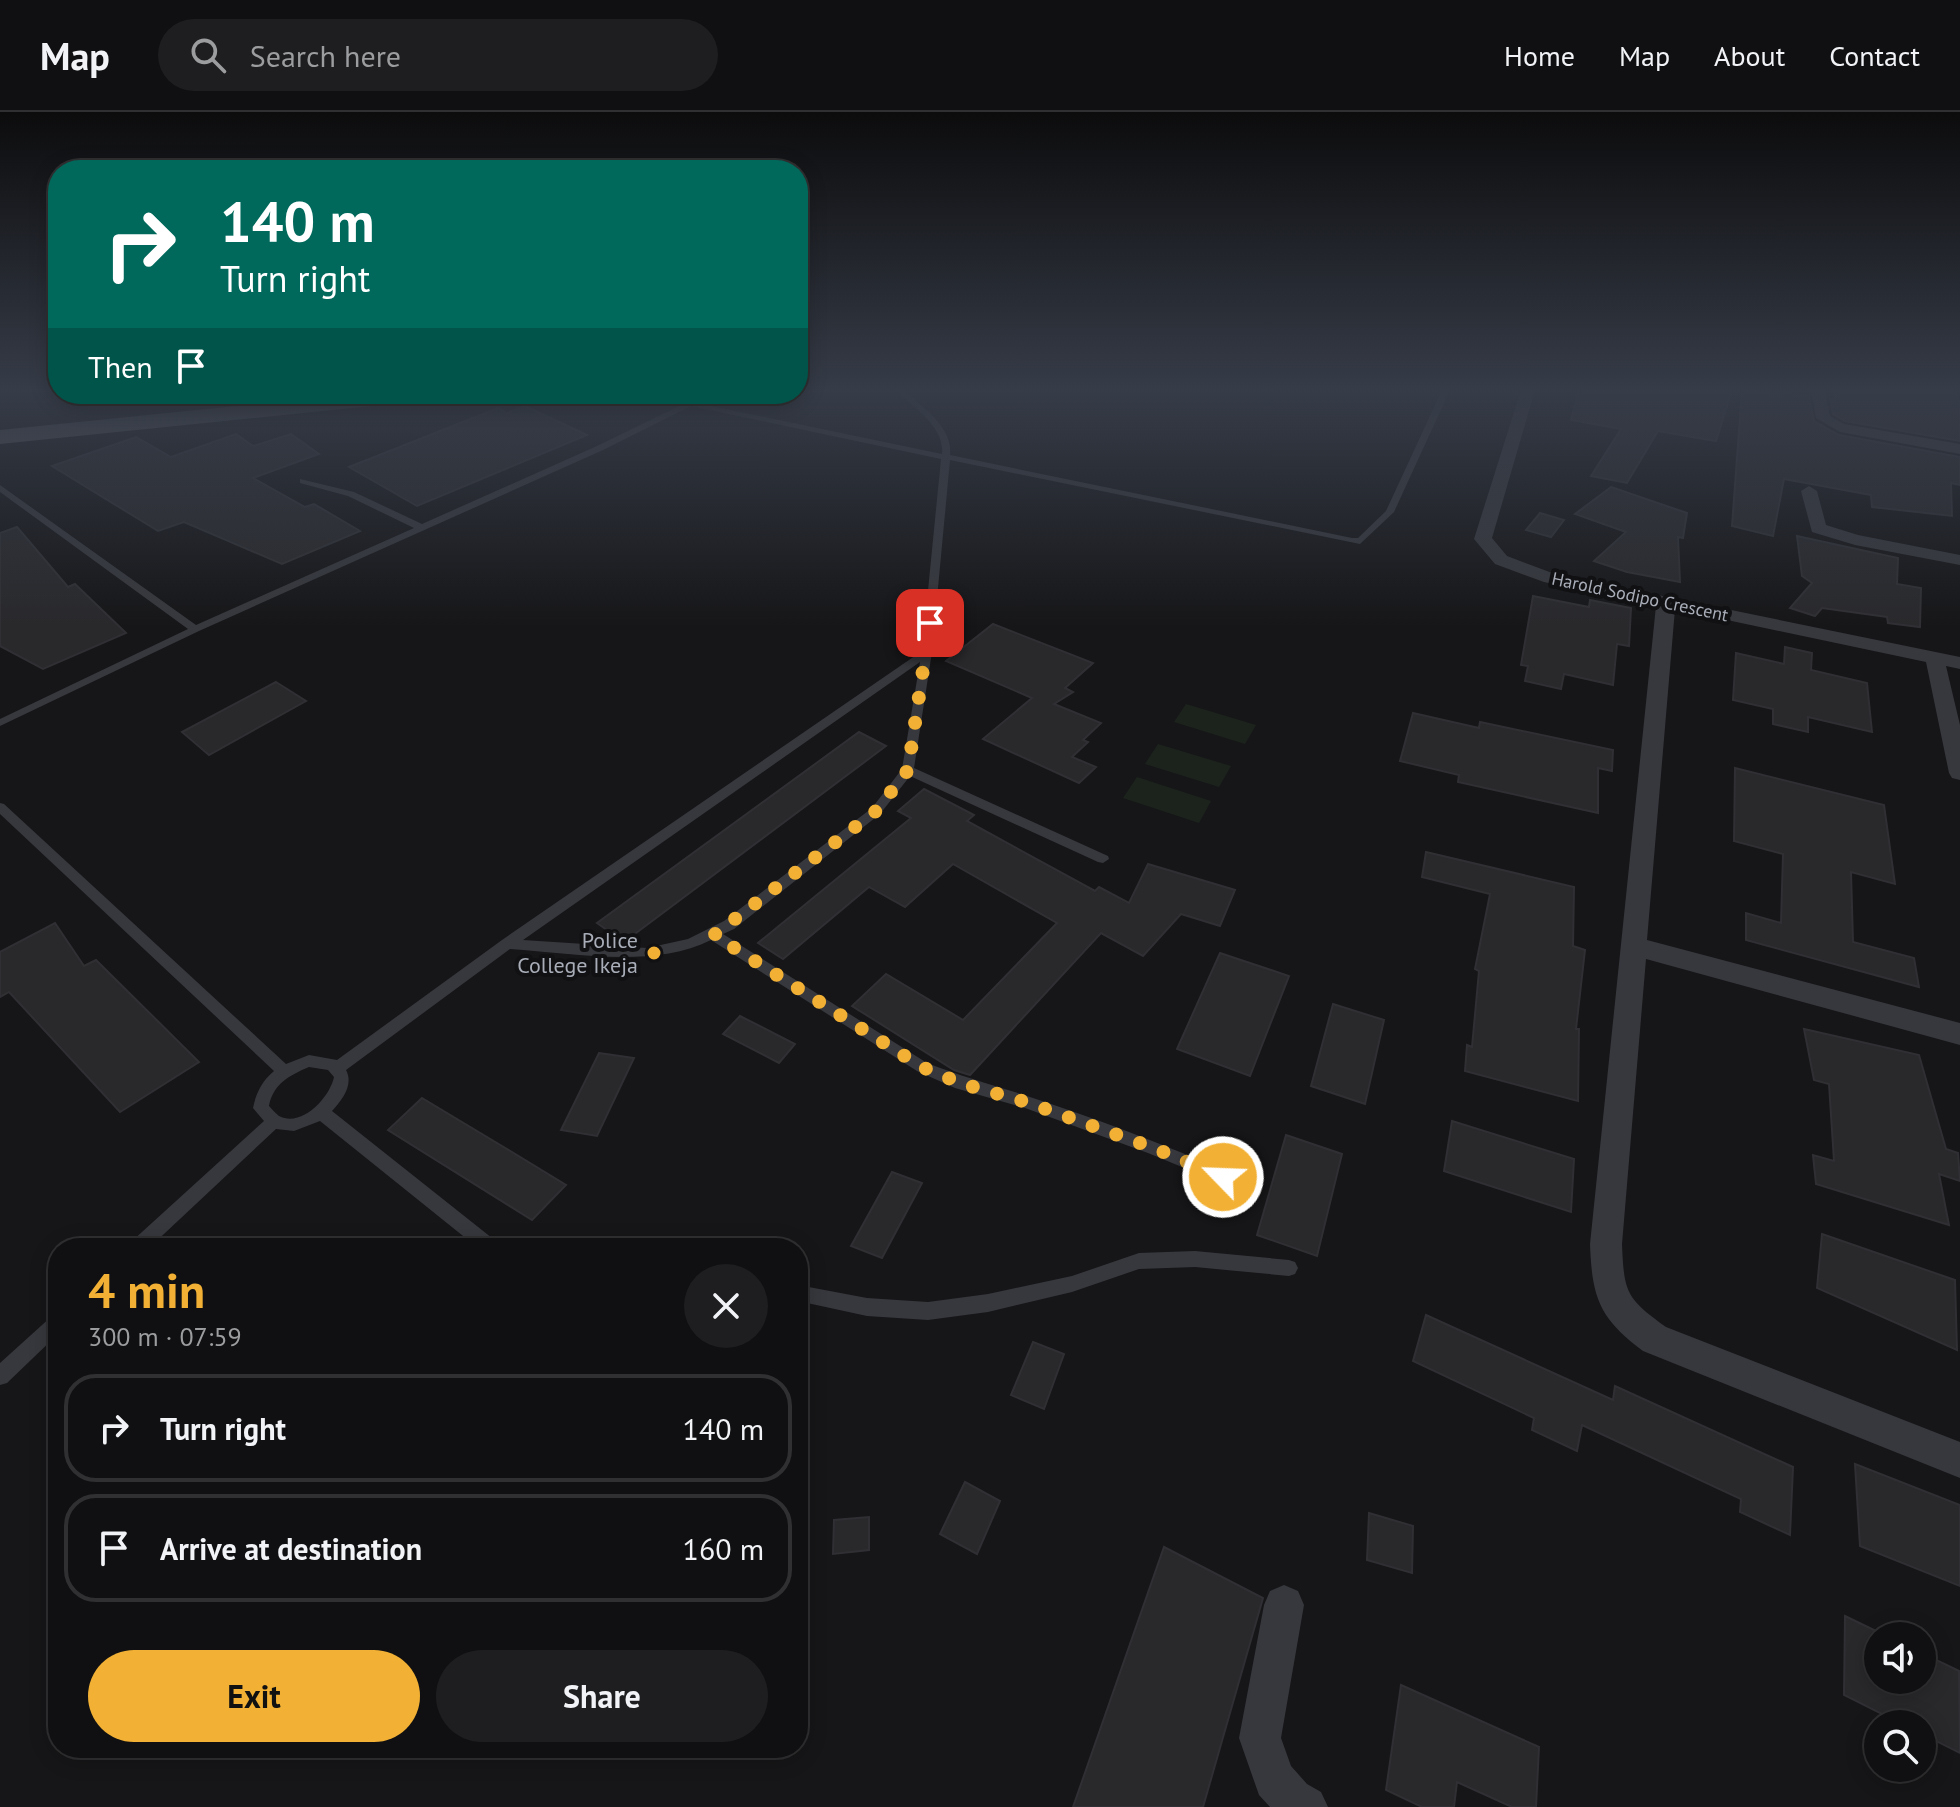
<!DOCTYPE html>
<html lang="en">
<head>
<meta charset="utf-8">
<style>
  :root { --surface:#101012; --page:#1e1e20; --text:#f1f3f6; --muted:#9c9d9f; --line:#303032; --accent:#f2b134 }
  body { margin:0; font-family:"PT Sans",sans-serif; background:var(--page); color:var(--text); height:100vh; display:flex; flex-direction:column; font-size:30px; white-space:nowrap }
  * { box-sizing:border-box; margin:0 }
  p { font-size:26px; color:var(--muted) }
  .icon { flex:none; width:44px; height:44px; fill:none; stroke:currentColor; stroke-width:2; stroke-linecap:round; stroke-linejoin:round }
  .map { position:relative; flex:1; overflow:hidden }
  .details { position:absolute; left:48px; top:1126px; width:760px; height:520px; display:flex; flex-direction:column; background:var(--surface); border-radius:32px; box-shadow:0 4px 20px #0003,0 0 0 2px var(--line) }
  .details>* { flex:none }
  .top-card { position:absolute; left:48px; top:48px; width:760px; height:244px; border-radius:32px; box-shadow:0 4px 20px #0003,0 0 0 2px var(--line); background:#00695c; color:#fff; overflow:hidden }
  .buttons { position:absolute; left:1864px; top:1510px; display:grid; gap:16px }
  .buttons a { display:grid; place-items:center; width:72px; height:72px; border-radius:50%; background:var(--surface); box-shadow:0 4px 20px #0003,0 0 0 2px var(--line); font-size:40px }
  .pin { position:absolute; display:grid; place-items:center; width:68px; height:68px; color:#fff; margin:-34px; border-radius:16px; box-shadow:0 4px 12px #0006 }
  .me { position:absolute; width:88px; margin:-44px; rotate:294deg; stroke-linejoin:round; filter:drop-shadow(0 0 6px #0008) }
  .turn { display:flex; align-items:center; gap:28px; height:168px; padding:0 40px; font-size:36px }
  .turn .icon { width:104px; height:104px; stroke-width:2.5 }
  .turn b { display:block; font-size:56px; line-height:68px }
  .then { display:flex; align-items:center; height:76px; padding:0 40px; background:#0003; gap:16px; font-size:30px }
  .round { display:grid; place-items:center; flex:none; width:84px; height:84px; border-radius:42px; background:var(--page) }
  .overview { display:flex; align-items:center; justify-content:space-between; height:136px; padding:0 40px }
  h1 { font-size:48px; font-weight:700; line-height:60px; color:var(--accent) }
  .primary-button { display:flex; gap:16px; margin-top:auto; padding:16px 40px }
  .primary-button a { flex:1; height:92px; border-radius:48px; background:var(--accent); color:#111; font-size:32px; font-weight:700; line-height:92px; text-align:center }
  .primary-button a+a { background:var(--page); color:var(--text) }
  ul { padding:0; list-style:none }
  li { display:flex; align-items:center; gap:24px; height:108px; margin:0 16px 12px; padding:0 24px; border:4px solid var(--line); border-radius:32px }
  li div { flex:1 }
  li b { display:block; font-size:30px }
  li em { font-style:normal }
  header { display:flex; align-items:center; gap:48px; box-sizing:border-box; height:112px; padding:0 40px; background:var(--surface); border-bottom:2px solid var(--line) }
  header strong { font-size:38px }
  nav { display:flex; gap:44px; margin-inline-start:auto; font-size:28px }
  .search { width:560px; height:72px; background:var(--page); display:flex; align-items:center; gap:20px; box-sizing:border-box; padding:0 28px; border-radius:44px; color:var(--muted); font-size:30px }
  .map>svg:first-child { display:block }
  .green { fill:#1c231d }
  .building { fill:#29292c; stroke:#303034; stroke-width:2 }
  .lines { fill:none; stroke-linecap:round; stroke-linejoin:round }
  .service { fill:#37383d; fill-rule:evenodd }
  .minor { fill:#37383d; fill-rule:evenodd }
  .primary { fill:#53555c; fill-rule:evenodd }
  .route { stroke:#f2b134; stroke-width:14; stroke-dasharray:0 25.2 }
  .poi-dot { fill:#f2b134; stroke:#111113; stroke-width:3 }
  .labels { text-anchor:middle; stroke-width:8; stroke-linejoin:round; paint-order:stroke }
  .far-street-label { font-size:18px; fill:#a8adb8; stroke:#111113 }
  .poi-label { font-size:22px; fill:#a8adb8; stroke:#111113; text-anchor:end }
</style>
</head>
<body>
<header>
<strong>Map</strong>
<div class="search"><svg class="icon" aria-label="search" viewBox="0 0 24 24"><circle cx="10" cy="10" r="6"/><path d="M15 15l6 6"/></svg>Search here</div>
<nav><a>Home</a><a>Map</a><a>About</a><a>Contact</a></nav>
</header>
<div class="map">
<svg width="1960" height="1695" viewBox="0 0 1960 1695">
  <rect width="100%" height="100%" fill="#161618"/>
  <g class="green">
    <path d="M 1186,592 L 1256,613 L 1245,632 L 1174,610 Z"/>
    <path d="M 1158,632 L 1231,654 L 1219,675 L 1145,652 Z"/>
    <path d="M 1137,665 L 1211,689 L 1199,711 L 1123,686 Z"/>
  </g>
  <g class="building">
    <path d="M 1579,278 L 1732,278 L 1716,329 L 1658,319 L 1627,371 L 1591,364 L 1621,317 L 1571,308 Z"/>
    <path d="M 1742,278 L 1809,284 L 1814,309 L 1839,323 L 1960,345 L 1960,373 L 1951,371 L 1952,404 L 1872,395 L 1871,383 L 1784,367 L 1773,424 L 1732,414 Z"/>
    <path d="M 1834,278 L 1955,278 L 1960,292 L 1960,329 L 1845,309 L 1833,302 L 1830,287 L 1835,288 Z"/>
    <path d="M 525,294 L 587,323 L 417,394 L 349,355 L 498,296 L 507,301 Z"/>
    <path d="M 236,322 L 253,334 L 291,322 L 319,342 L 253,366 L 305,395 L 314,392 L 360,419 L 282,452 L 184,410 L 158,419 L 52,354 L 136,325 L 171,345 Z"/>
    <path d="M 1611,375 L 1687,401 L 1683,426 L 1678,425 L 1680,470 L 1627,460 L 1594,449 L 1626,420 L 1575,402 Z"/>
    <path d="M 1540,401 L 1564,408 L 1551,425 L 1526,418 Z"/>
    <path d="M 17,415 L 68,475 L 75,472 L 126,521 L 43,557 L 0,534 L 0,421 Z"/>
    <path d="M 1797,424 L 1898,446 L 1897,472 L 1921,476 L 1920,515 L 1888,511 L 1887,505 L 1822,496 L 1815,504 L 1790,496 L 1812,471 L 1802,464 Z"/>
    <path d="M 1533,484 L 1589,495 L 1590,488 L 1631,496 L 1629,534 L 1617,532 L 1613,573 L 1564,562 L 1561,577 L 1525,569 L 1528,554 L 1521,553 Z"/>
    <path d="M 993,512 L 1093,551 L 1065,576 L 1073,580 L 1054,592 L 1101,611 L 1083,628 L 1088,630 L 1072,645 L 1096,655 L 1079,671 L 983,627 L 1032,586 L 946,549 Z"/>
    <path d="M 1785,535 L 1812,541 L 1811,558 L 1867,571 L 1872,620 L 1808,605 L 1808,620 L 1773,612 L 1773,597 L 1733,588 L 1736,541 L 1784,552 Z"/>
    <path d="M 276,570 L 306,589 L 209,643 L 182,620 Z"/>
    <path d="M 1413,601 L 1479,616 L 1480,610 L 1613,638 L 1612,659 L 1598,656 L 1598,701 L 1458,670 L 1459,663 L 1400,649 Z"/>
    <path d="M 859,620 L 886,634 L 624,830 L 597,811 Z"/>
    <path d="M 1735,656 L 1884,693 L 1895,772 L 1851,760 L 1853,830 L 1914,846 L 1919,875 L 1746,828 L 1746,801 L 1781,811 L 1783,742 L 1734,729 Z"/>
    <path d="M 924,677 L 974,703 L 967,709 L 1095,779 L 1099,775 L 1129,791 L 1148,752 L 1235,778 L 1220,814 L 1181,802 L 1143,844 L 1101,821 L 970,963 L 954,958 L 852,894 L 886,862 L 963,908 L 1057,811 L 953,752 L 905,795 L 869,775 L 783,847 L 758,831 L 911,706 L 898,699 Z"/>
    <path d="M 1426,740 L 1574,775 L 1573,834 L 1585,838 L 1576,917 L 1579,917 L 1578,989 L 1465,959 L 1467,933 L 1472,935 L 1479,859 L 1475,857 L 1490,782 L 1422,765 Z"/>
    <path d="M 55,811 L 84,854 L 96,848 L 199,950 L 120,1000 L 9,880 L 0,885 L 0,840 Z"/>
    <path d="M 1220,841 L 1289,864 L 1250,964 L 1177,937 Z"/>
    <path d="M 1333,892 L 1384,908 L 1365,992 L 1311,974 Z"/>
    <path d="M 740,904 L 795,932 L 779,951 L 723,922 Z"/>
    <path d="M 1804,917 L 1919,943 L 1946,1037 L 1958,1041 L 1960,1069 L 1939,1062 L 1949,1113 L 1816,1072 L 1813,1043 L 1834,1049 L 1829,972 L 1814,968 Z"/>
    <path d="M 599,941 L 634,946 L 597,1024 L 561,1018 Z"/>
    <path d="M 422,986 L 502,1034 L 566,1073 L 532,1108 L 388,1018 Z"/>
    <path d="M 1452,1009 L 1574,1047 L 1571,1100 L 1444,1059 Z"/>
    <path d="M 1286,1023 L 1342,1042 L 1317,1144 L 1257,1123 Z"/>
    <path d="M 892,1060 L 922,1071 L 882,1146 L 851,1134 Z"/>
    <path d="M 1822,1122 L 1955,1168 L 1957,1238 L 1817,1176 Z"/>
    <path d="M 1426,1203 L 1613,1288 L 1615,1274 L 1793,1355 L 1790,1423 L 1740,1400 L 1741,1387 L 1582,1313 L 1577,1339 L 1532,1318 L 1534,1306 L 1413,1249 Z"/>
    <path d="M 1033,1230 L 1064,1242 L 1044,1297 L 1011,1283 Z"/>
    <path d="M 1855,1352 L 1960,1393 L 1960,1474 L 1860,1434 Z"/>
    <path d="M 965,1370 L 1000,1389 L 977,1442 L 940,1422 Z"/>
    <path d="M 1369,1401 L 1413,1414 L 1412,1461 L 1367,1448 Z"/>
    <path d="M 869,1405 L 869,1438 L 833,1442 L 834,1408 Z"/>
    <path d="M 1164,1435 L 1263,1486 L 1203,1695 L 1073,1695 Z"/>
    <path d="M 1845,1504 L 1878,1520 L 1878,1568 L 1922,1568 L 1922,1541 L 1959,1559 L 1960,1641 L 1922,1622 L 1922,1612 L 1902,1612 L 1844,1583 Z"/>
    <path d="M 1401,1573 L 1539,1635 L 1536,1695 L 1512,1695 L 1457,1670 L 1454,1695 L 1422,1695 L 1386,1678 Z"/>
  </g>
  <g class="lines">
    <g class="service">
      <path d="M 896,278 L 904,278 C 923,296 953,315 950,343 L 1352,426 L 1358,426 L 1386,399 L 1442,278 L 1450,278 L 1394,400 L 1360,432 L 950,348 L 932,540 L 914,656 L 1108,744 L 1109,747 L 1103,751 L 1098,750 L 910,664 L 880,702 L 734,817 L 723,822 L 927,951 C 960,964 993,973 1027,984 C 1095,1006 1162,1032 1229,1060 L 1231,1065 L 1229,1070 L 1223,1072 L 1148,1041 L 1025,996 L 955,976 L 917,959 L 711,828 C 653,857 573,841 510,837 L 346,958 C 354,973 342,988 332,999 L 497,1130 L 500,1136 L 478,1136 L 320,1009 L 294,1019 L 276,1017 L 149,1136 L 128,1136 L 131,1130 L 264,1009 L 253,996 C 256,981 262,969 274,959 L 0,702 L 0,691 L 4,692 L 286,952 L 309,943 L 337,948 L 502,828 L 922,539 L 941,347 L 691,294 L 603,338 L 199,519 L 0,614 L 0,607 L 188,517 L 0,380 L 0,373 L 196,513 L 414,416 L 348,384 L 300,371 L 300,367 L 354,380 L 422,412 L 597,334 L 704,282 L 714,282 L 697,291 L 942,342 C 945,314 913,296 896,278 ZM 920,550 L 902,657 L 872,696 L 724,809 L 688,827 L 647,836 L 523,828 ZM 309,955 L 328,958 L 334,965 C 330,985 302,1016 279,1004 C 275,1001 272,997 269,994 C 273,972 290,963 309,955 Z"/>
      <path d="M 1195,1139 L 1289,1148 L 1295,1150 L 1298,1156 L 1295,1162 L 1289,1164 L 1195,1155 L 1139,1157 L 1072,1180 L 988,1200 L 928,1208 L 867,1204 L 798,1189 L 798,1173 L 867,1186 L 928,1190 L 988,1182 L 1072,1164 L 1139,1141 Z"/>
      <path d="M 58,1201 L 58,1222 L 7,1271 L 0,1273 L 0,1251 L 52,1204 Z"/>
    </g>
    <g class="minor">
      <path d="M 1521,278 L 1535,278 L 1492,426 L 1507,444 L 1555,462 L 1960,545 L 1960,557 L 1946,554 L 1960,613 L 1960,668 L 1952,666 L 1949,661 L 1926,550 L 1675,497 L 1647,828 L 1960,911 L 1960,933 L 1646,847 L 1622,1132 C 1624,1181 1626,1186 1666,1215 L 1960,1330 L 1960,1366 L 1643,1239 C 1599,1206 1592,1186 1590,1132 L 1656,494 L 1544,470 L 1495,452 L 1474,427 Z"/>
      <path d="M 1811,278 L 1825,278 L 1830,304 L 1844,312 L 1960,332 L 1960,342 L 1840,320 L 1816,306 Z"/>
      <path d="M 1809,374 L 1817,379 L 1826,413 L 1858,423 L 1960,443 L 1960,453 L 1855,433 L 1812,420 L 1801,379 Z"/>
      <path d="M 1284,1473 L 1298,1479 L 1304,1493 L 1281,1626 L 1291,1654 L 1307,1672 L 1321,1680 L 1328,1695 L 1270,1695 L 1259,1683 L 1239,1626 L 1264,1493 L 1270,1479 Z"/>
    </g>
    <path class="primary" d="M 353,282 L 432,282 L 429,287 L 421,289 L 0,332 L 0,318 Z"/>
  </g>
  <linearGradient id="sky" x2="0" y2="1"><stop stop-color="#0c0c0d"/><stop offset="0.54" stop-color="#363c48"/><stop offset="1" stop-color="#363c48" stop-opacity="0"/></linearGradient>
  <rect width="1960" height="515" fill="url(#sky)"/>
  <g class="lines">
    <path class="route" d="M 930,511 L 908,658 L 876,699 L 714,823 L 922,955 L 960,971 L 1026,990 L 1154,1036 L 1223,1065"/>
  </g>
  <circle class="poi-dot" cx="654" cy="841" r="8"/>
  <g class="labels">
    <g class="far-street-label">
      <text transform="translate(1640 485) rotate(12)" y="6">Harold Sodipo Crescent</text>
    </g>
    <g class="poi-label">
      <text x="638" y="836">Police<tspan x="638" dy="25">College Ikeja</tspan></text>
    </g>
  </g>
</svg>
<div class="buttons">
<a><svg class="icon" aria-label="sound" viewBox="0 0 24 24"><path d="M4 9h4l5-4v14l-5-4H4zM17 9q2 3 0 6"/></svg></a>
<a><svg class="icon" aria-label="search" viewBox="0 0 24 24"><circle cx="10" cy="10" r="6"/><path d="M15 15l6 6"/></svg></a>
</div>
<div class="pin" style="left:930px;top:511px;background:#d93025"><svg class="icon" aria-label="arrive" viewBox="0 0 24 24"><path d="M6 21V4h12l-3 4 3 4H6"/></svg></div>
<svg class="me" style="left:1223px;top:1065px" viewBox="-20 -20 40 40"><circle r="17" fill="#f2b134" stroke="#fff" stroke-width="3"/><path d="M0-11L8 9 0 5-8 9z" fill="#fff"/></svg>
<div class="top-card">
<div class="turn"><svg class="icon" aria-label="right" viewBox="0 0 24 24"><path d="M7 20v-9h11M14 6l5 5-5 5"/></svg><div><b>140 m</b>Turn right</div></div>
<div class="then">Then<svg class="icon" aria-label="arrive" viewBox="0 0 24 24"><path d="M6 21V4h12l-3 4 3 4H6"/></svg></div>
</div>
<section class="details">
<div class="overview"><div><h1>4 min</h1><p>300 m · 07:59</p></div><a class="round"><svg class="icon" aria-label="close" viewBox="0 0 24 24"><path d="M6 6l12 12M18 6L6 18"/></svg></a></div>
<ul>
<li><svg class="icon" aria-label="right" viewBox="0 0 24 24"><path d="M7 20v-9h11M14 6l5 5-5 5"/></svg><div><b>Turn right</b></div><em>140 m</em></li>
<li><svg class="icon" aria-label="arrive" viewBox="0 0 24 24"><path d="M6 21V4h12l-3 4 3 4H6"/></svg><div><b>Arrive at destination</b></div><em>160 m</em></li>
</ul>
<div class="primary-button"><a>Exit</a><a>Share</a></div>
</section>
</div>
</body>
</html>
